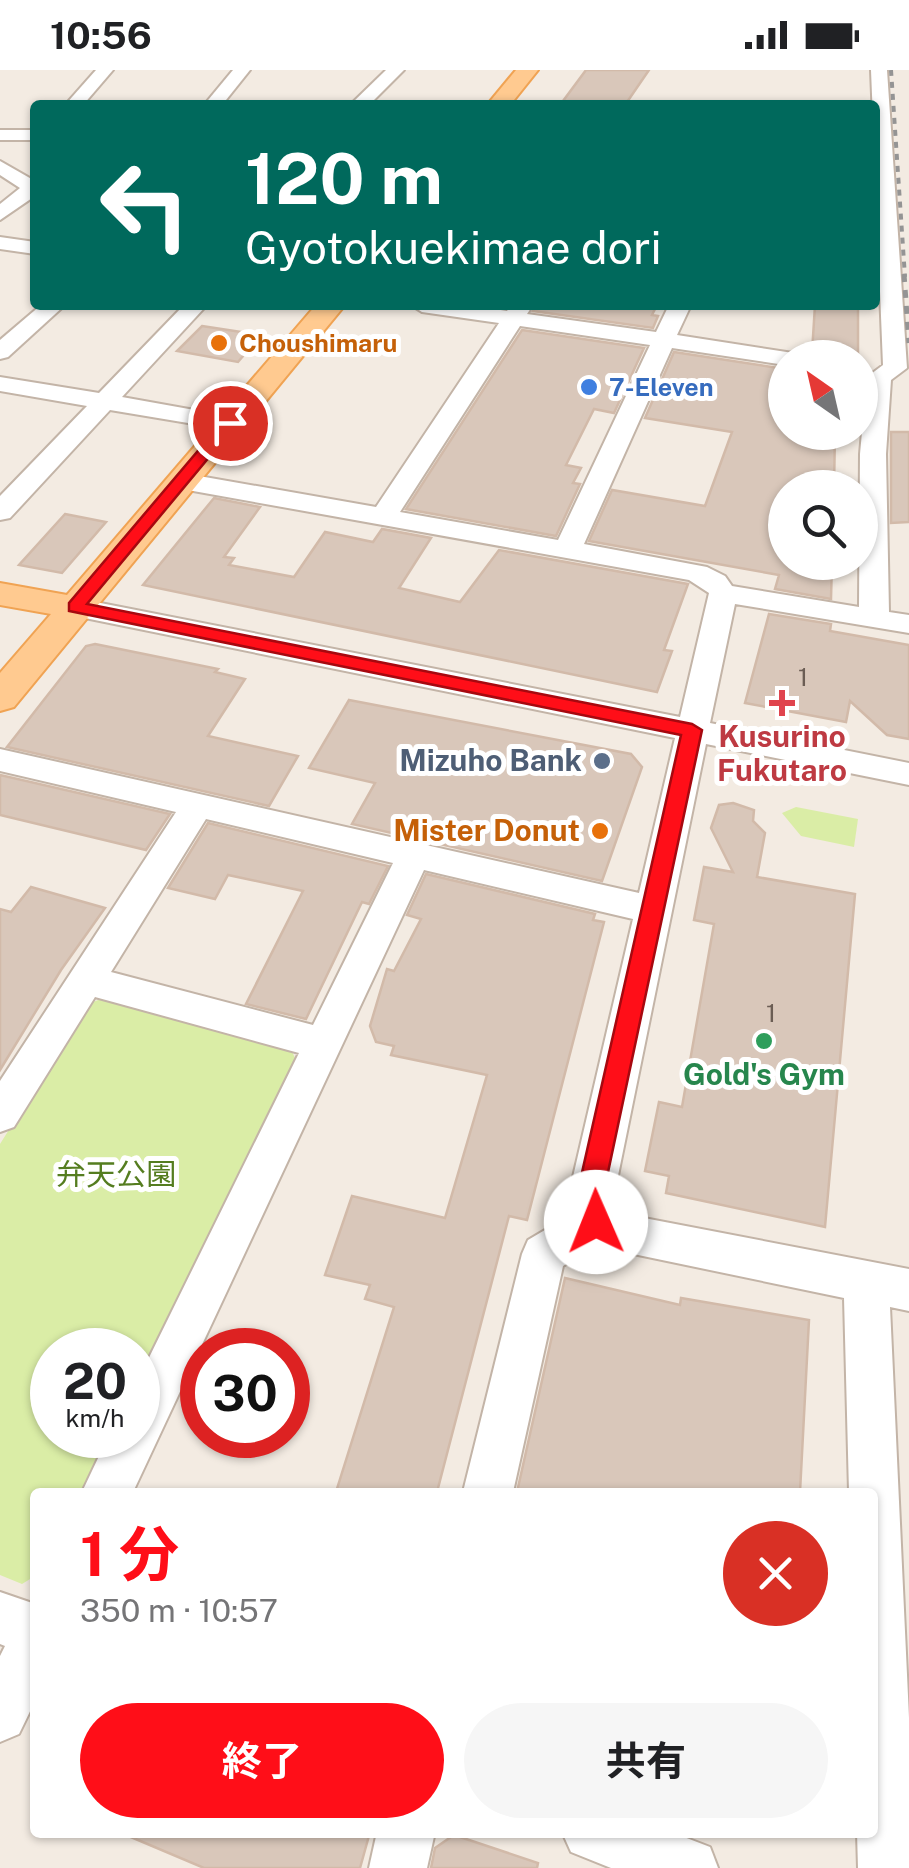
<!DOCTYPE html>
<html lang="ja">
<head>
<meta charset="utf-8">
<style>
  :root { --surface:#fff; --page:#f6f6f6; --text:#202124; --muted:#757577; --accent:#ff0e18 }
  body { margin:0; font-family:"Public Sans","Noto Sans JP",sans-serif; background:var(--page); color:var(--text); height:100vh; display:flex; flex-direction:column; font-size:38px; white-space:nowrap }
  * { box-sizing:border-box; margin:0 }
  p { font-size:32px; color:var(--muted) }
  .icon { flex:none; width:55px; height:55px; fill:none; stroke:currentColor; stroke-width:2; stroke-linecap:round; stroke-linejoin:round }
  .map { position:relative; flex:1; overflow:hidden }
  .sheet { position:absolute; left:30px; top:1418px; width:848px; height:350px; display:flex; flex-direction:column; background:var(--surface); border-radius:10px; box-shadow:0 2px 8px #0004 }
  .sheet>* { flex:none }
  .guide { position:absolute; left:30px; top:30px; width:850px; height:210px; border-radius:10px; box-shadow:0 2px 8px #0004; background:#00695c; color:#fff; overflow:hidden }
  .needle { width:65px; rotate:326deg }
  .fabs { position:absolute; left:768px; top:270px; display:grid; gap:20px }
  .fabs a { display:grid; place-items:center; width:110px; height:110px; border-radius:50%; background:var(--surface); box-shadow:0 2px 8px #0004; font-size:50px }
  .speed { position:absolute; left:30px; top:1258px; display:flex; gap:20px; font-size:50px; font-weight:700; text-align:center }
  .speed>* { display:grid; place-content:center; width:130px; height:130px; border-radius:50%; background:var(--surface); box-shadow:0 2px 8px #0004; line-height:1 }
  .speed small { font-size:25px; font-weight:400 }
  .speed .limit { border:15px solid #d22; background:#fff; color:#111 }
  .pin { position:absolute; display:grid; place-items:center; width:85px; height:85px; color:#fff; margin:-42px; border:5px solid #fff; border-radius:50%; box-shadow:0 2px 10px #0007 }
  .me { position:absolute; width:110px; margin:-55px; rotate:359deg; stroke-linejoin:round; filter:drop-shadow(0 0 8px #0008) }
  .turn { display:flex; align-items:center; gap:35px; height:210px; padding:0 50px; font-size:45px }
  .turn .icon { width:130px; height:130px; stroke-width:2.5 }
  .turn b { display:block; font-size:70px; line-height:85px }
  .round { display:grid; place-items:center; flex:none; width:105px; height:105px; border-radius:52px; background:var(--page) }
  .summary { display:flex; align-items:center; justify-content:space-between; height:170px; padding:0 50px }
  h1 { font-size:60px; font-weight:700; line-height:75px; color:var(--accent) }
  .primary-button { display:flex; gap:20px; margin-top:auto; padding:20px 50px }
  .primary-button a { flex:1; height:115px; border-radius:60px; background:var(--accent); color:#fff; font-size:40px; font-weight:700; line-height:115px; text-align:center }
  .primary-button a+a { background:var(--page); color:var(--text) }
  .status { display:flex; justify-content:space-between; align-items:center; height:70px; padding:0 50px; background:var(--surface); direction:ltr }
  .status svg { height:28px; fill:currentColor }
  .map>svg:first-child { display:block }
  .green { fill:#daeda6 }
  .building { fill:#d9c7ba; stroke:#d2baa9; stroke-width:2.5 }
  .lines { fill:none; stroke-linecap:round; stroke-linejoin:round }
  .minor-casing { stroke:#c3b4a7; stroke-width:4 }
  .major-casing { stroke:#f0a353; stroke-width:4 }
  .minor { fill:#fff; fill-rule:evenodd }
  .major { fill:#ffca90; fill-rule:evenodd }
  .rail-far1 { stroke:#949494; stroke-width:4; stroke-dasharray:6 6; stroke-linecap:butt }
  .rail { stroke:#949494; stroke-width:5; stroke-dasharray:8 8; stroke-linecap:butt }
  .route { fill:#ff0e18; stroke:#a60910; stroke-width:2.5 }
  .food-dot { fill:#e8710a; stroke:#fff; stroke-width:4 }
  .shop-dot { fill:#3f7fe0; stroke:#fff; stroke-width:4 }
  .health-dot { fill:#e0444e; stroke:#fff; stroke-width:4 }
  .service-dot { fill:#5c6f8a; stroke:#fff; stroke-width:4 }
  .leisure-dot { fill:#2e9e5b; stroke:#fff; stroke-width:4 }
  .labels { text-anchor:middle; stroke-width:10; stroke-linejoin:round; paint-order:stroke }
  .far-food-label { font-size:25px; font-weight:bold; fill:#c56008; stroke:#fff; text-anchor:start }
  .far-shop-label { font-size:25px; font-weight:bold; fill:#366cbe; stroke:#fff; text-anchor:start }
  .number-label { font-size:25px; fill:#6b5d54 }
  .health-label { font-size:30px; font-weight:bold; fill:#be3a42; stroke:#fff }
  .service-label { font-size:30px; font-weight:bold; fill:#4e5e75; stroke:#fff; text-anchor:end }
  .food-label { font-size:30px; font-weight:bold; fill:#c56008; stroke:#fff; text-anchor:end }
  .leisure-label { font-size:30px; font-weight:bold; fill:#27864d; stroke:#fff }
  .park-label { font-size:30px; fill:#557d20; stroke:#fff }
</style>
</head>
<body>
<div class="status"><b>10:56</b><svg viewBox="0 0 49 12"><path d="M0 12V9h3v3zM5 12V6h3v6zM10 12V3h3v9zM15 12V0h3v12zM26 1h20v11H26zM47 4h2v5h-2z"/></svg></div>
<div class="map">
<svg width="909" height="1798" viewBox="0 0 909 1798">
  <rect width="100%" height="100%" fill="#f3ebe2"/>
  <g class="green">
    <path d="M 796,737 L 858,749 L 854,777 L 801,766 L 782,743 Z"/>
    <path d="M 106,927 L 291,979 L 298,995 L 138,1317 L 138,1280 L 52,1280 L 52,1365 L 114,1365 L 85,1422 L 35,1422 L 35,1506 L 22,1514 L 0,1505 L 0,1074 L 88,934 Z"/>
  </g>
  <g class="building">
    <path d="M 586,0 L 649,0 L 625,35 L 560,35 Z"/>
    <path d="M 537,235 L 657,235 L 652,245 L 658,246 L 653,258 L 533,241 Z"/>
    <path d="M 815,235 L 858,235 L 858,288 L 812,283 Z"/>
    <path d="M 202,256 L 261,265 L 238,292 L 177,281 Z"/>
    <path d="M 522,260 L 644,278 L 614,343 L 594,339 L 566,395 L 581,398 L 573,413 L 580,414 L 556,466 L 406,439 Z"/>
    <path d="M 674,282 L 785,299 L 785,362 L 835,362 L 834,418 L 785,418 L 785,492 L 832,492 L 831,529 L 775,519 L 779,505 L 589,471 L 612,420 L 705,436 L 732,362 L 645,348 Z"/>
    <path d="M 891,362 L 909,362 L 909,452 L 891,453 Z"/>
    <path d="M 214,428 L 260,437 L 224,487 L 234,488 L 229,495 L 294,507 L 325,462 L 373,472 L 382,459 L 431,468 L 399,518 L 460,532 L 499,480 L 688,514 L 664,580 L 672,581 L 657,622 L 143,515 Z"/>
    <path d="M 65,444 L 106,452 L 62,503 L 19,495 Z"/>
    <path d="M 769,544 L 831,554 L 830,561 L 909,575 L 909,669 L 887,665 L 850,631 L 846,652 L 745,633 Z"/>
    <path d="M 95,574 L 218,599 L 215,602 L 245,609 L 208,666 L 298,686 L 269,736 L 7,677 L 86,576 Z"/>
    <path d="M 349,630 L 631,684 L 642,697 L 602,811 L 352,754 L 375,713 L 309,698 Z"/>
    <path d="M 0,705 L 170,744 L 146,780 L 0,745 Z"/>
    <path d="M 733,733 L 754,740 L 753,751 L 765,763 L 757,807 L 855,824 L 825,1157 L 666,1123 L 669,1106 L 645,1101 L 659,1032 L 682,1037 L 714,854 L 694,850 L 704,797 L 733,802 L 711,758 L 719,735 Z"/>
    <path d="M 208,753 L 388,796 L 369,834 L 362,832 L 306,949 L 246,934 L 303,821 L 228,805 L 215,829 L 168,818 Z"/>
    <path d="M 426,804 L 595,844 L 593,850 L 604,852 L 527,1150 L 509,1146 L 437,1422 L 336,1422 L 394,1237 L 365,1229 L 370,1215 L 325,1205 L 352,1126 L 445,1148 L 487,1005 L 391,985 L 394,976 L 376,972 L 370,956 L 387,899 L 394,901 L 421,849 L 407,845 Z"/>
    <path d="M 31,817 L 105,838 L 61,900 L 0,1000 L 0,839 L 11,842 Z"/>
    <path d="M 565,1208 L 680,1235 L 681,1228 L 809,1250 L 800,1422 L 517,1422 Z"/>
    <path d="M 119,1762 L 370,1762 L 360,1798 L 204,1798 Z"/>
    <path d="M 454,1765 L 538,1793 L 537,1798 L 431,1798 L 435,1778 Z"/>
  </g>
  <g class="lines">
    <defs>
      <g id="minor">
        <path d="M 96,0 L 113,0 L 83,35 L 65,35 Z"/>
        <path d="M 233,0 L 250,0 L 222,35 L 204,35 Z"/>
        <path d="M 386,0 L 404,0 L 369,35 L 350,35 Z"/>
        <path d="M 871,0 L 887,0 L 907,298 L 891,310 L 886,384 L 889,542 L 909,545 L 909,563 L 735,534 L 710,653 L 909,693 L 909,715 L 706,674 L 613,1130 L 618,1143 L 909,1199 L 909,1241 L 890,1237 L 909,1648 L 909,1798 L 858,1798 L 857,1762 L 872,1762 L 872,1422 L 849,1422 L 844,1228 L 595,1176 L 563,1196 L 513,1422 L 463,1422 L 522,1184 L 528,1170 L 572,1144 L 573,1107 L 633,849 L 424,800 L 133,1422 L 82,1422 L 109,1365 L 138,1365 L 138,1310 L 299,983 L 95,927 L 14,1057 L 0,1062 L 0,1011 L 176,742 L 0,701 L 0,679 L 639,823 L 675,668 L 75,546 L 65,543 L 60,537 L 65,531 L 75,528 L 680,647 L 709,523 L 689,510 L 182,419 L 169,411 L 182,403 L 376,437 L 499,253 L 422,242 L 411,235 L 468,235 L 507,241 L 511,235 L 533,235 L 527,244 L 656,262 L 669,235 L 691,235 L 677,265 L 793,283 L 796,288 L 785,288 L 785,295 L 672,278 L 584,474 L 707,497 L 725,506 L 732,516 L 859,537 L 860,384 L 867,307 L 883,295 ZM 520,256 L 650,275 L 558,470 L 400,442 ZM 206,749 L 393,793 L 313,955 L 111,902 Z"/>
        <rect x="0" y="60" width="35" height="10"/>
        <path d="M 0,91 L 35,111 L 35,126 L 0,150 L 0,134 L 20,118 L 0,105 Z"/>
        <path d="M 0,167 L 35,172 L 35,184 L 0,179 Z"/>
        <path d="M 41,235 L 65,235 L 8,287 L 0,289 L 0,270 Z"/>
        <path d="M 184,235 L 207,235 L 122,327 L 239,348 L 242,353 L 239,358 L 230,360 L 110,340 L 10,448 L 0,450 L 0,426 L 87,336 L 0,321 L 0,307 L 99,323 Z"/>
        <path d="M 0,1522 L 35,1534 L 35,1631 L 19,1664 L 0,1672 L 0,1586 L 5,1576 L 0,1574 Z"/>
        <path d="M 377,1762 L 435,1762 L 427,1798 L 369,1798 Z"/>
        <path d="M 562,1762 L 671,1762 L 710,1777 L 718,1798 L 611,1798 L 571,1782 Z"/>
      </g>
      <g id="major">
        <path d="M 516,0 L 538,0 L 510,35 L 487,35 Z"/>
        <path d="M 316,235 L 345,235 L 14,637 L 0,641 L 0,603 L 51,544 L 0,535 L 0,513 L 67,525 Z"/>
      </g>
    </defs>
    <use href="#minor" class="minor-casing"/>
    <use href="#major" class="major-casing"/>
    <use href="#minor" class="minor"/>
    <use href="#major" class="major"/>
    <path class="rail-far1" d="M 891,0 L 905,207"/>
    <path class="rail" d="M 904,204 L 909,273"/>
  </g>
  <path class="route" d="M 230,348 L 237,353 L 235,356 L 87,534 L 692,654 L 702,660 L 607,1107 L 604,1140 L 609,1152 L 605,1161 L 596,1164 L 586,1161 C 577,1141 579,1128 581,1107 L 681,665 L 69,541 L 69,533 L 224,350 Z"/>
  <g class="food-dot">
    <circle cx="219" cy="273" r="10"/>
    <circle cx="600" cy="761" r="10"/>
  </g>
  <circle class="shop-dot" cx="589" cy="317" r="10"/>
  <path class="health-dot" d="M777 618h10v10h10v10h-10v10h-10v-10h-10v-10h10z"/>
  <circle class="service-dot" cx="602" cy="691" r="10"/>
  <circle class="leisure-dot" cx="764" cy="971" r="10"/>
  <g class="labels">
    <g class="far-food-label">
      <text x="239" y="282">Choushimaru</text>
    </g>
    <g class="far-shop-label">
      <text x="609" y="326">7-Eleven</text>
    </g>
    <g class="number-label">
      <text x="803" y="616">1</text>
      <text x="771" y="952">1</text>
    </g>
    <g class="health-label">
      <text x="782" y="677">Kusurino<tspan x="782" dy="34">Fukutaro</tspan></text>
    </g>
    <g class="service-label">
      <text x="582" y="701">Mizuho Bank</text>
    </g>
    <g class="food-label">
      <text x="580" y="771">Mister Donut</text>
    </g>
    <g class="leisure-label">
      <text x="764" y="1015">Gold's Gym</text>
    </g>
    <g class="park-label">
      <text x="116" y="1115">弁天公園</text>
    </g>
  </g>
</svg>
<div class="fabs">
<a><svg class="needle" viewBox="-14 -14 28 28"><path d="M0-13l5 13h-10z" fill="#e53935"/><path d="M0 13l5-13h-10z" fill="#757577"/></svg></a>
<a><svg class="icon" aria-label="search" viewBox="0 0 24 24"><circle cx="10" cy="10" r="6"/><path d="M15 15l6 6"/></svg></a>
</div>
<div class="speed"><div>20<small>km/h</small></div><div class="limit">30</div></div>
<div class="pin" style="left:230px;top:353px;background:#d93025"><svg class="icon" aria-label="arrive" viewBox="0 0 24 24"><path d="M6 21V4h12l-3 4 3 4H6"/></svg></div>
<svg class="me" style="left:596px;top:1152px" viewBox="-20 -20 40 40"><circle r="19" fill="#fff"/><path d="M0-13L10 11 0 6-10 11z" fill="#ff0e18"/></svg>
<div class="guide">
<div class="turn"><svg class="icon" aria-label="left" viewBox="0 0 24 24"><path d="M17 20v-9H6M10 6l-5 5 5 5"/></svg><div><b>120 m</b>Gyotokuekimae dori</div></div>
</div>
<section class="sheet">
<div class="summary"><div><h1>1 分</h1><p>350 m · 10:57</p></div><a class="round" style="background:#d93025;color:#fff"><svg class="icon" aria-label="close" viewBox="0 0 24 24"><path d="M6 6l12 12M18 6L6 18"/></svg></a></div>
<div class="primary-button"><a>終了</a><a>共有</a></div>
</section>
</div>
</body>
</html>
